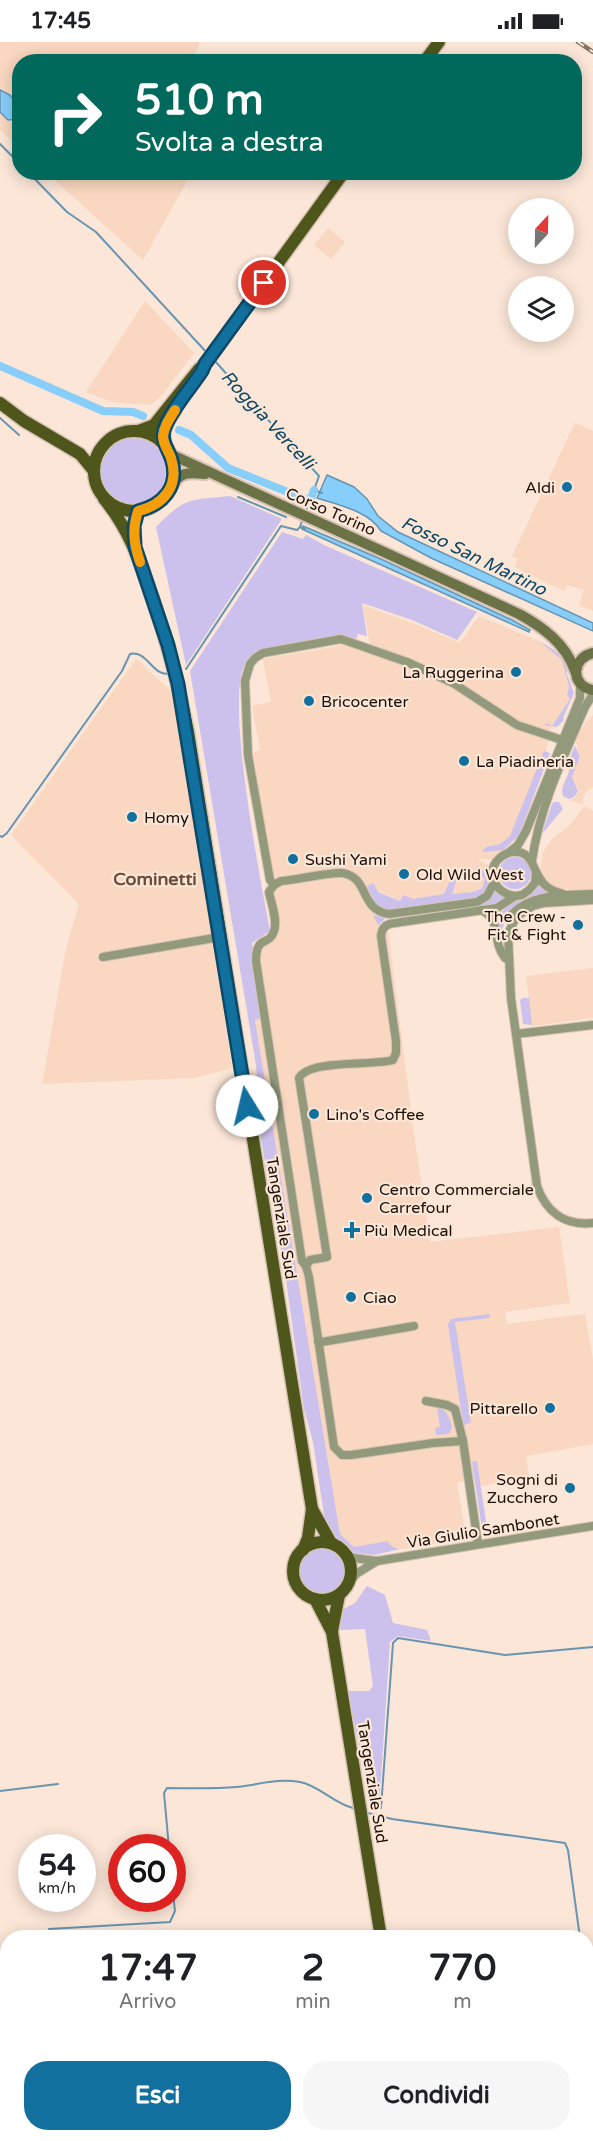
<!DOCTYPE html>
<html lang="it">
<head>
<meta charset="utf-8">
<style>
  :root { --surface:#fff; --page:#f6f6f6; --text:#202124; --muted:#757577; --accent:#11709e }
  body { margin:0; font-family:"Varela Round",sans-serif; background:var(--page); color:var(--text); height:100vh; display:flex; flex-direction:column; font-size:22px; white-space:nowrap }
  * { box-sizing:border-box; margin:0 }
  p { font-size:20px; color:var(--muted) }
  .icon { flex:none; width:33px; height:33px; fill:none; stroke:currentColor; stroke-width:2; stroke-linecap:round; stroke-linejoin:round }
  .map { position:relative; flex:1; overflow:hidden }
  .details { position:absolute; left:0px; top:1888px; width:594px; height:212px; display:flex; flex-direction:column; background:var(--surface); border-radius:24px 24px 0 0; box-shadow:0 3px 15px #0003 }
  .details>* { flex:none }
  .guide { position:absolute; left:12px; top:12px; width:570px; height:126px; border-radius:24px; box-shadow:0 3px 15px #0003; background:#00695c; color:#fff; overflow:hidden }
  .needle { width:39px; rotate:22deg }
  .fabs { position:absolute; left:508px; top:156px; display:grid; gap:12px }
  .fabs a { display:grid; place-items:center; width:66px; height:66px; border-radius:50%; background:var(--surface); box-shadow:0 3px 15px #0003; font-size:30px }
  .speed { position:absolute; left:18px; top:1792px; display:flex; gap:12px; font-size:30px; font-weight:700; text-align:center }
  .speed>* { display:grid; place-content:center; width:78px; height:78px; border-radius:50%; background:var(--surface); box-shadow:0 3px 15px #0003; line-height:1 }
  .speed small { font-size:15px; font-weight:400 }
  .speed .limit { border:9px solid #d22; background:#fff; color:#111 }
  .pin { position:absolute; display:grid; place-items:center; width:51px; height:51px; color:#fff; margin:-26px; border:3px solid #fff; border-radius:50%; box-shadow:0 2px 6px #0007 }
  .me { position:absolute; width:66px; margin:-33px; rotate:351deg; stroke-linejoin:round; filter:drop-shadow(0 0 4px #0008) }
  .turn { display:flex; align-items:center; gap:21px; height:126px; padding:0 24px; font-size:27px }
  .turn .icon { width:78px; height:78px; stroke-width:2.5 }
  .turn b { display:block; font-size:42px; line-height:51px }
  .eta { display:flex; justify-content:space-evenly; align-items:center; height:102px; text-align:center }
  .eta b { font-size:36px; font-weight:800; line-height:42px }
  .cta { display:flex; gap:12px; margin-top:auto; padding:12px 24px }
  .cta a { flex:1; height:69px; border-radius:24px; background:var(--accent); color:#fff; font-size:24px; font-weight:800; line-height:69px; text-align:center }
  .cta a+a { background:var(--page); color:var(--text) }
  .status { display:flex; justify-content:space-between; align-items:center; height:42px; padding:0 30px; background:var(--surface); direction:ltr }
  .status svg { height:16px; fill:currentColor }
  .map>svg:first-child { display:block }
  .built { fill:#f9d7c0 }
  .green { fill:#ccc1ec }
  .water { fill:#87cefb; stroke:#6795b2; stroke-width:1.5 }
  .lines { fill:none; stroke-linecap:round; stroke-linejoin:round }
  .stream { stroke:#6795b2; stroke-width:2 }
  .canal { stroke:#87cefb; stroke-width:8 }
  .minor-casing { stroke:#d7c4b6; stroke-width:10 }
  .secondary-casing { stroke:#d7c4b6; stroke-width:14 }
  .primary-casing { stroke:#d7c4b6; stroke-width:15 }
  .minor { stroke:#93997b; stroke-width:8 }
  .secondary { stroke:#6a7246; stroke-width:10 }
  .primary { stroke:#4e561c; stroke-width:12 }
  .rail-casing { stroke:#827267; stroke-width:4.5 }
  .rail { stroke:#fbe6d7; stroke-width:2; stroke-dasharray:7; stroke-linecap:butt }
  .route-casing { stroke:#0b4967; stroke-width:15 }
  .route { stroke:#11709e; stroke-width:10 }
  .slow { stroke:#f59e0b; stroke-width:10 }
  .poi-dot { fill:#11709e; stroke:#fbe6d7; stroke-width:2 }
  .labels { text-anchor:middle; stroke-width:4.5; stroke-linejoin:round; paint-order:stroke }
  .poi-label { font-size:16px; fill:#1b1007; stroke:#fbe6d7; text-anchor:start }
  .street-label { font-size:16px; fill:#1b1007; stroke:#fbe6d7 }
  .water-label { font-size:18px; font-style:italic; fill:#0d4765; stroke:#fbe6d7 }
  .neighbourhood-label { font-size:18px; font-weight:bold; fill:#6b4d38; stroke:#fbe6d7 }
</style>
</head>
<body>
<div class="status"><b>17:45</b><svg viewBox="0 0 49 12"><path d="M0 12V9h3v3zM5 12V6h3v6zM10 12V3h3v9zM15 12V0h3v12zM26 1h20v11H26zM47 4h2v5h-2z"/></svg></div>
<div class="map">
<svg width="593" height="2099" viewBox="0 0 593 2099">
  <rect width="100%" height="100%" fill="#fbe6d7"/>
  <g class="built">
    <path d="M 0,0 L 200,0 L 192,19 L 20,20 L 19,105 L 0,88 Z"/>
    <path d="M 192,130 L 143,218 L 47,131 L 47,130 Z"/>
    <path d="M 328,186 L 345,200 L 331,217 L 314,203 Z"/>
    <path d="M 145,259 L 194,311 L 162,353 L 151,363 L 112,360 L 86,350 Z"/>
    <path d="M 575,381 L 593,389 L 593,569 L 579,563 L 584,548 L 567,543 L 564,549 L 515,525 L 518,517 L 512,514 Z"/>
    <path d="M 363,563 L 413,581 L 460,601 L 479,574 L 539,599 L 562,618 L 569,644 L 567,653 L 570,657 L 552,684 L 535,751 L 520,793 L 494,817 L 477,817 L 490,824 L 486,830 L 476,824 L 475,828 L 485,837 L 482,846 L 474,850 L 451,852 L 457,837 L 442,853 L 400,859 L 368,844 L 388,888 L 414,1092 L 430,1200 L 559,1185 L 570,1261 L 505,1270 L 507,1282 L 585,1272 L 593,1318 L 593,1402 L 526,1414 L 529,1436 L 481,1444 L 479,1436 L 457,1440 L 466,1496 L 404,1507 L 393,1505 L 387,1499 L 354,1505 L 340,1492 L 255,977 L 268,975 L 259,915 L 264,905 L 276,897 L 279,888 L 253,710 L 260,708 L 252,664 L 271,660 L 263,617 L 338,604 L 339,602 L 366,611 L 370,602 Z"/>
    <path d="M 136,617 L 173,651 L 187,723 L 232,1026 L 193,1036 L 42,1042 L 66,907 L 79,862 L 11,793 Z"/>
    <path d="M 593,673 L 593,745 L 587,749 L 583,754 L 583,763 L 570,758 L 575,756 L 579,748 L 572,735 L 580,714 L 575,698 L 581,687 Z"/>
    <path d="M 584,764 L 593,769 L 593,847 L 563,847 L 554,844 L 545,836 L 541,828 L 542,812 L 552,797 L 570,783 Z"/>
    <path d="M 593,926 L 593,976 L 532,984 L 526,934 Z"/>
  </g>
  <g class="green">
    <circle cx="132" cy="429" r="34"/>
    <path d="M 230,454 L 282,477 L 186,623 L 156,485 C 185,455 190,458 230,454 Z"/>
    <path d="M 282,490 L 303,497 L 306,493 L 324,503 L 477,570 L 457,598 L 412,578 L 362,561 L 367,594 L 358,592 L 355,599 C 334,592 319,598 297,602 C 281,605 258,605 247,619 C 222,649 262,844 270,889 L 252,901 L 261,976 L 255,978 L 340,1492 L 354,1505 L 387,1499 L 393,1505 L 400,1507 L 374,1513 L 355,1511 L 334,1494 L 324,1473 L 313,1400 L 304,1367 L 285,1231 L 259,1086 C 261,1065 257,1044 256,1023 L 190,629 Z"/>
    <path d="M 539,599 L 554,608 L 566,620 L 567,633 L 574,651 L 563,676 L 564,678 L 557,685 L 544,683 L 547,681 L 552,684 L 570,657 L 567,653 L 569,644 L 562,618 Z"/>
    <path d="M 575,704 L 580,714 L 572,735 L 578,749 L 574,755 L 569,757 L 563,754 C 560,744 567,738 569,729 C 570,720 570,713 575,704 Z"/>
    <path d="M 544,709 L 550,711 L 519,793 L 503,808 L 482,810 L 486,805 L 500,802 L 510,794 Z"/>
    <path d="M 554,760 L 559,760 L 563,767 L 542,792 L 552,762 Z"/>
    <circle cx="515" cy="831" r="16"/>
    <path d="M 477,824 L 486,830 C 491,841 487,851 475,856 L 385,868 L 376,863 L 367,844 L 373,841 L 378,850 L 400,859 L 403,853 L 413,857 L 444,852 L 452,834 L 457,836 L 452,852 L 474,850 L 482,846 L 485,837 L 475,828 Z"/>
    <path d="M 539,840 L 551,851 C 521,854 502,867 501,900 L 494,873 L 501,870 L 512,859 L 530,852 Z"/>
    <path d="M 495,848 L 506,855 L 497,862 L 386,876 L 378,883 L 373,873 L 383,876 L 479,864 L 490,857 Z"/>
    <path d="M 523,956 L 529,956 L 532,983 L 523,982 L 520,958 Z"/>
    <path d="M 490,1272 L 489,1276 L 455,1280 L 471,1380 L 465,1383 L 463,1382 L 448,1282 L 451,1277 Z"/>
    <path d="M 431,1363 C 445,1365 450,1373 452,1386 L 449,1392 L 436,1393 L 435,1386 L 440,1385 L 437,1364 L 431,1364 Z"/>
    <path d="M 477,1419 L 488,1493 L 483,1494 L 472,1420 Z"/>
    <circle cx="322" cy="1528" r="23"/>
    <path d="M 367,1544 L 385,1553 L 393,1581 L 427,1588 L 431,1599 L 398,1594 L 390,1600 L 379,1765 L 370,1761 L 348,1649 L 369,1649 L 373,1644 L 365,1587 L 340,1588 L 342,1568 L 355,1561 Z"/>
  </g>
  <g class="water">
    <path d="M 0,48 L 10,53 L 19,65 L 17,77 L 8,78 L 0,70 Z"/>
    <path d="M 327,433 L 354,445 L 367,457 L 378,474 L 398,490 L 593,581 L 593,589 L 431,516 L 381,489 C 369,469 338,463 317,456 Z"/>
    <path d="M 303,484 L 381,517 L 512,578 L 530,588 L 529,590 L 302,487 Z"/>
  </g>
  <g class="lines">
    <g class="stream">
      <path d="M 0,102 L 20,122"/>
      <path d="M 28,130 L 67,170 L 96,190 L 208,312"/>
      <path d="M 214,318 L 319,434 L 314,448 L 322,451"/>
      <path d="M 0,376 L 19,393"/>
      <path d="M 238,455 L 286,475"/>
      <path d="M 305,470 L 310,459"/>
      <path d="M 303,476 L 300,485 L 305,487"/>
      <path d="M 186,627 L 281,484 L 297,488 L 300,485"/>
      <path d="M 0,794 L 2,795 L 7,791 L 122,629 L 130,612 C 147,608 152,633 168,632"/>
      <path d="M 0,1749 L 58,1742"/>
      <path d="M 381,1766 L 393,1601 L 398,1596 L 505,1613 L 593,1605"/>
      <path d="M 368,1771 L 392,1777 L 565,1801 L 568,1808 L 580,1896"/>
      <path d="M 169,1806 L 164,1751 L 167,1746 C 190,1746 213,1747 236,1745 C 258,1743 277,1736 300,1740 C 320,1744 333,1761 353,1766"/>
      <path d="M 49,1887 L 170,1880 L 175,1869 L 172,1843"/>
      <path d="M 586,1941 L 593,1989"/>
    </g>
    <g class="canal">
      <path d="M 0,324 L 103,369 L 133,370 L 143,374"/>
      <path d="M 179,388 L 191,393 L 228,426 L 310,459 L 314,448"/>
    </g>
    <defs>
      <g id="minor">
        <path d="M 508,811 L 518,803 L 526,789 L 580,656 L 580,641"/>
        <path d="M 532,819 C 539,766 564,714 585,665 L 593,652"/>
        <path d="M 274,843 L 270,838 L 248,713 L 245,639 L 250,622 L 255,616 L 263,611 L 341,597 L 407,620 L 453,641 L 517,683 L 562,698"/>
        <path d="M 515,854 C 498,852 486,835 496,820 C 500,815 506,811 512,810 C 534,808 532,829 543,841 C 548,847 555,850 563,852"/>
        <path d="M 593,858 L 544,861 L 533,864 L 516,875 L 508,892 L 511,956 L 537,1144 C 546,1170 565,1184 593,1181"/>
        <path d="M 482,868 C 503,881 491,898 505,916"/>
        <path d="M 511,873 C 531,851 565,853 593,852"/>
        <path d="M 103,915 L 220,895"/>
        <path d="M 516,992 L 593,983"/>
        <path d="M 306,1224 L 310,1218 L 327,1215 L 299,1036 C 309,1017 373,1024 393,1018 L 396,1011 L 396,999 L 381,894 C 382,885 386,882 395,881 L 497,866 L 515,854 L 522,853 L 529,848 L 535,841 L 536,831"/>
        <path d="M 318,1299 L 322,1300 L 414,1284"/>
        <path d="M 426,1359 L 447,1363 L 455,1367 L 463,1399 L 478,1502"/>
        <path d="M 463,1399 L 433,1401 L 351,1413 L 342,1413 L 334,1405 L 309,1235 L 306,1224 L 302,1219 L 256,919 C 256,892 269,905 274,889 C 278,878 271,861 269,850 L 274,843 L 281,839 C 295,838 330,830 342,831 C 370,835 359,868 389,872 L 477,860 L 487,854 L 494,841"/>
        <path d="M 345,1512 L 354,1516 L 377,1519 L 593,1484"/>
        <path d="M 348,1543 L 356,1532 L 377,1519"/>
      </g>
      <g id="secondary">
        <path d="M 170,412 L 519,572 C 543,585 566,602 575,629"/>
        <path d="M 171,446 C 179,430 187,430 205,432"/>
        <path d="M 593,611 C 571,616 570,644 593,648"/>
      </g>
      <g id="primary">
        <path d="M 424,20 L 439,0"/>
        <path d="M 0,361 L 24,379 L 80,412 L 94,429"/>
        <circle cx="134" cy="429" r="40"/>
        <path d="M 138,389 L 154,383 L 199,327 L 205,322 L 344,130"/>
        <path d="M 165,404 C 162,390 166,381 175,369"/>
        <path d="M 104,457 C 130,488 141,523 154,560 C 168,605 179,644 188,690 L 312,1467 L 331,1501"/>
        <path d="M 135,501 L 134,484 L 138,469"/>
        <circle cx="322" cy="1529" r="29"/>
        <path d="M 303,1508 L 308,1496 L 312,1467"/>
        <path d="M 315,1557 L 332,1590 L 381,1896"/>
        <path d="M 332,1589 L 339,1553"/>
        <path d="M 412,2092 L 413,2099"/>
      </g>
    </defs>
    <use href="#minor" class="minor-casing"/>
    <use href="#secondary" class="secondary-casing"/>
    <use href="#primary" class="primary-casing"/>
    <use href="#minor" class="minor"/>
    <use href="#secondary" class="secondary"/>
    <use href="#primary" class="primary"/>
    <defs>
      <path id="rail" d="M 578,0 L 593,10"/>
    </defs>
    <use href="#rail" class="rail-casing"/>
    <use href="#rail" class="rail"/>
  </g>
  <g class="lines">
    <defs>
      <path id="route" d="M 247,1064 L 178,642 L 168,603 L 135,505 L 134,484 L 138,469 C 163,463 179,445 172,419 C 169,408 161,400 164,388 C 170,369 191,346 202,329 L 205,322 L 264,241"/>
    </defs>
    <use href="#route" class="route-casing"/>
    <use href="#route" class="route"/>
    <path class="slow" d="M 140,520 C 134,502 132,488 138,469 C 164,463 180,443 171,416 C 169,409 163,403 163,394 C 164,384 170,376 175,368"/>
  </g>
  <g class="poi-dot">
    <circle cx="567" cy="445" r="6"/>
    <circle cx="516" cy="630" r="6"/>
    <circle cx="309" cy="659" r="6"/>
    <circle cx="464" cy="719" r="6"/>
    <circle cx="132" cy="775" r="6"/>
    <circle cx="293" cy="817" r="6"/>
    <circle cx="404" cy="832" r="6"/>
    <circle cx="578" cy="883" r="6"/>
    <circle cx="314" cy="1072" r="6"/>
    <circle cx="367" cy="1156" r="6"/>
    <path d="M349 1179h6v6h6v6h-6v6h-6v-6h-6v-6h6z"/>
    <circle cx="351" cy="1255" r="6"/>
    <circle cx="550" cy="1366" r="6"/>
    <circle cx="570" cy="1446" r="6"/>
  </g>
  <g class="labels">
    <g class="poi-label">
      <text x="555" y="451" text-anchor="end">Aldi</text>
      <text x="504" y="636" text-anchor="end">La Ruggerina</text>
      <text x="321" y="665">Bricocenter</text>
      <text x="476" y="725">La Piadineria</text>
      <text x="144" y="781">Homy</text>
      <text x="305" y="823">Sushi Yami</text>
      <text x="416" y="838">Old Wild West</text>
      <text x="566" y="880" text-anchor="end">The Crew -<tspan x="566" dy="18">Fit &amp; Fight</tspan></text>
      <text x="326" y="1078">Lino's Coffee</text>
      <text x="379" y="1153">Centro Commerciale<tspan x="379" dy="18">Carrefour</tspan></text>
      <text x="364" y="1194">Più Medical</text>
      <text x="363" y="1261">Ciao</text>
      <text x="538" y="1372" text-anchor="end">Pittarello</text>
      <text x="558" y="1443" text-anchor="end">Sogni di<tspan x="558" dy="18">Zucchero</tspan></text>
    </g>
    <g class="street-label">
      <text transform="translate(331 469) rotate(24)" y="6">Corso Torino</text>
      <text transform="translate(282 1176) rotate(81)" y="6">Tangenziale Sud</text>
      <text transform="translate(483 1488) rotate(-9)" y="6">Via Giulio Sambonet</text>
      <text transform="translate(373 1740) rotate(81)" y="6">Tangenziale Sud</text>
    </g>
    <g class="water-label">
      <text transform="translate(268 378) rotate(47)" y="6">Roggia Vercelli</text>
      <text transform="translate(474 514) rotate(26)" y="6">Fosso San Martino</text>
    </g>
    <g class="neighbourhood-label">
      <text x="155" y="843">Cominetti</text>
    </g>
  </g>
</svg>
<div class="fabs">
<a><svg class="needle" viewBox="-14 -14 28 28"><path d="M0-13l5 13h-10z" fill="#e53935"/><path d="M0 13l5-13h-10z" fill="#757577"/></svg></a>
<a><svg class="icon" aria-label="layers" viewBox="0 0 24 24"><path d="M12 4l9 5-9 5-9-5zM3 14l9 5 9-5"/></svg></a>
</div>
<div class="speed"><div>54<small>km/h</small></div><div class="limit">60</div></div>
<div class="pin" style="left:264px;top:241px;background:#d93025"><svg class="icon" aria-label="arrive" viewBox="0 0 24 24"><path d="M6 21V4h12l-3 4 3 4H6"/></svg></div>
<svg class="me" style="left:247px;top:1064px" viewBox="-20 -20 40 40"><circle r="19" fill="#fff"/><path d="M0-13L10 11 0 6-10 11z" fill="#11709e"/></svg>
<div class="guide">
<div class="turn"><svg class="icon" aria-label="right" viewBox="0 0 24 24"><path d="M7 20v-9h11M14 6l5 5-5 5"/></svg><div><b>510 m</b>Svolta a destra</div></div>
</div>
<section class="details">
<div class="eta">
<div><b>17:47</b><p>Arrivo</p></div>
<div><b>2</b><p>min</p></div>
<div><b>770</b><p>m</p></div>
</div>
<div class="cta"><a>Esci</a><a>Condividi</a></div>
</section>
</div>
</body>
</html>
